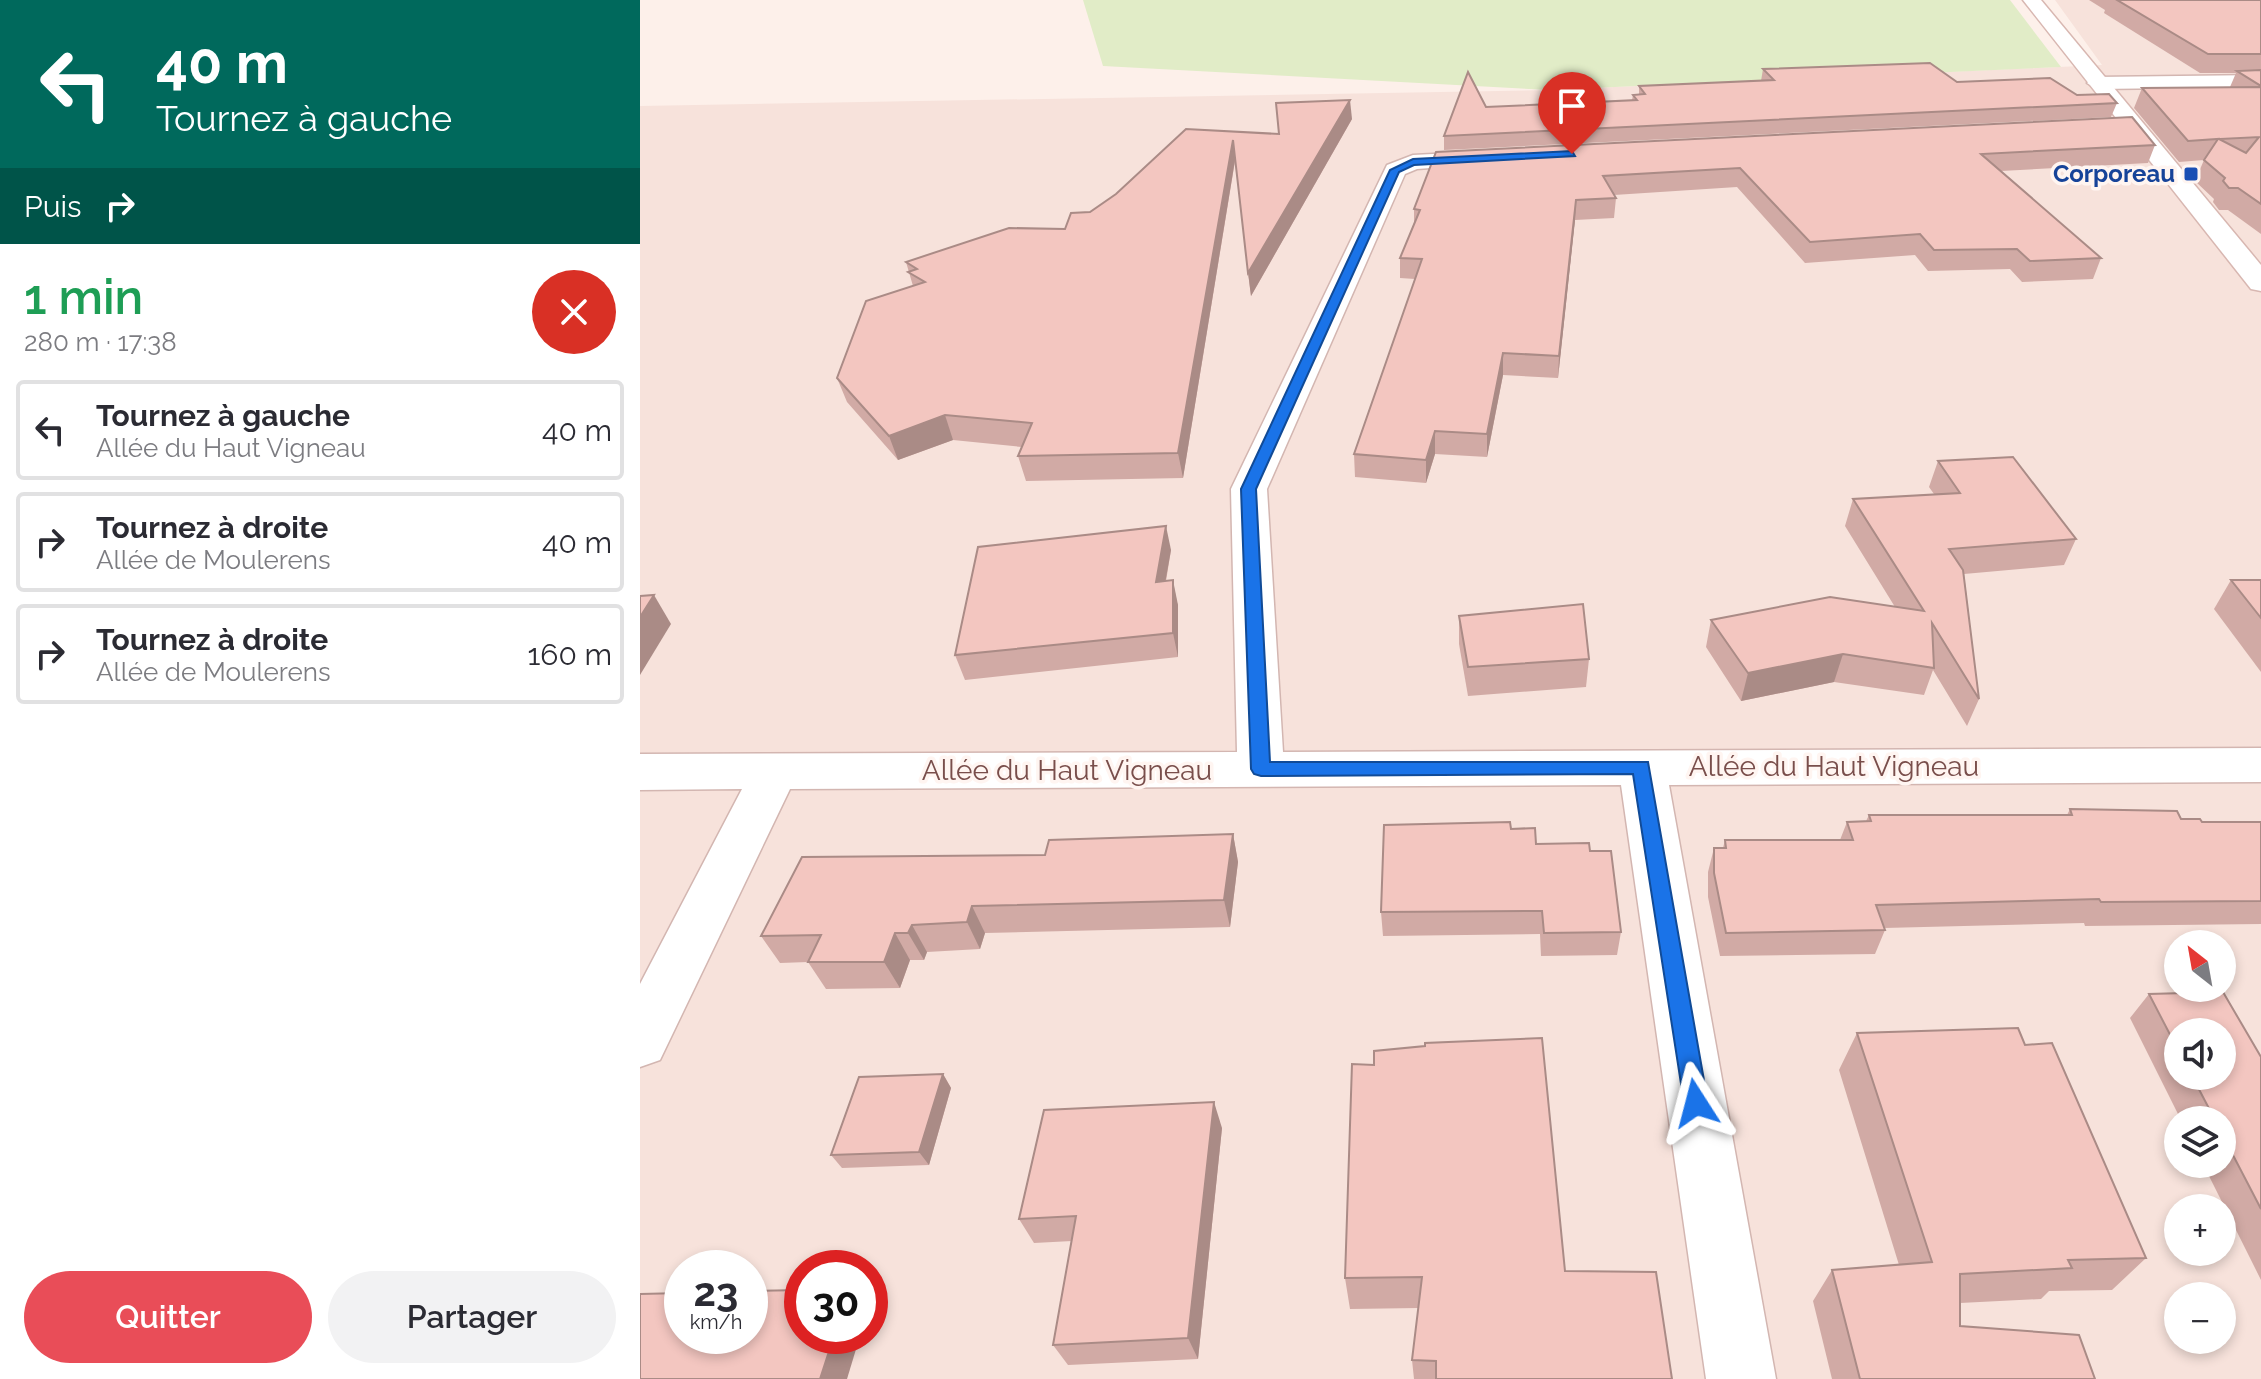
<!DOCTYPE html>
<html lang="fr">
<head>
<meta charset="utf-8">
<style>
  :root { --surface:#fff; --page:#f2f2f3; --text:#2b2b33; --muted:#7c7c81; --line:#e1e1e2; --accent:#e94d58 }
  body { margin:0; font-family:Raleway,sans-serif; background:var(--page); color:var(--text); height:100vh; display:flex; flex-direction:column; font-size:30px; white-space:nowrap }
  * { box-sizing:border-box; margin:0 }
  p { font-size:26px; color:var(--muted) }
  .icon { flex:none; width:44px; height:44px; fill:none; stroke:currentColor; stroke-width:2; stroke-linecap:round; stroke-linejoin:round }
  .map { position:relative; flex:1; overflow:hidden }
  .panel { display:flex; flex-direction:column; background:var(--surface); width:640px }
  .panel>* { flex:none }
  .banner { background:#00695c; color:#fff; overflow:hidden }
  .needle { width:52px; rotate:329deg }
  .controls { position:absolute; left:1524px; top:930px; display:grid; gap:16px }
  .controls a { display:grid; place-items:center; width:72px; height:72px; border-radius:50%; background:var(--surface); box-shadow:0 4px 12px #0003; font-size:40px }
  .speed { position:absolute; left:24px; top:1250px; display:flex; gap:16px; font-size:40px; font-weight:700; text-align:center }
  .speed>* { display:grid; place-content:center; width:104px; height:104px; border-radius:50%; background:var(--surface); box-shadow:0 4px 12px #0003; line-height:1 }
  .speed small { font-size:20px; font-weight:400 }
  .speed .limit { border:12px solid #d22; background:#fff; color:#111 }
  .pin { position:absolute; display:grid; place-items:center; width:68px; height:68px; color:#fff; margin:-82px -34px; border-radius:50% 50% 50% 0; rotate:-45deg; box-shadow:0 0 8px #0007 }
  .pin .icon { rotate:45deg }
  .me { position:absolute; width:88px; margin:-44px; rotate:351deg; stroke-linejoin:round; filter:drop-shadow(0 0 6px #0008) }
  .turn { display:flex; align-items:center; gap:28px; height:168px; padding:0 24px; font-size:36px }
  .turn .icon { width:104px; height:104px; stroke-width:2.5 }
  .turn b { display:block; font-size:56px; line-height:68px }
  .then { display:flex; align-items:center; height:76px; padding:0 24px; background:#0003; gap:16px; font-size:30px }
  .round { display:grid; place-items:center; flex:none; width:84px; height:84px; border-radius:42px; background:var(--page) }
  .head { display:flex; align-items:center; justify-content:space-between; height:136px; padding:0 24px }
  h1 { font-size:48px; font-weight:600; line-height:60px; color:#1e9e55 }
  .cta { display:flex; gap:16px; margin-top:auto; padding:16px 24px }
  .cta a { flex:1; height:92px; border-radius:48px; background:var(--accent); color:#fff; font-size:32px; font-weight:600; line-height:92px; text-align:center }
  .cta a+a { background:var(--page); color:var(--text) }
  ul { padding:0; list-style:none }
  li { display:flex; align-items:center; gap:24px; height:100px; margin:0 16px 12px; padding:0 8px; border:4px solid var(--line); border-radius:8px }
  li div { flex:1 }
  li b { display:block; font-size:30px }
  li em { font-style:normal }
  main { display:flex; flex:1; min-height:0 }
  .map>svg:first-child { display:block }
  .residential { fill:#f7e2db; fill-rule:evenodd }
  .green { fill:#e1ecc7 }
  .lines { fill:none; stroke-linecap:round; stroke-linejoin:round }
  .street-casing { stroke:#d3b6b1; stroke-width:3 }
  .secondary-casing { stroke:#d8b7b1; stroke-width:3 }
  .street { fill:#fff; fill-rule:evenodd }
  .secondary { fill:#fff; fill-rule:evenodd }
  .wall { fill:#d1aaa5; fill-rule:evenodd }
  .shaded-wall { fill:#aa8b86 }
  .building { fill:#f3c6c0; stroke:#aa8b86; stroke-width:2; fill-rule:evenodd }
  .route { fill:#1a73e8; stroke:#114b97; stroke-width:2 }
  .transit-dot { fill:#1a4fb4; stroke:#fff5f1; stroke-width:3 }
  .labels { text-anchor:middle; stroke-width:7; stroke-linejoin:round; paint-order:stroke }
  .far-transit-label { font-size:24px; font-weight:bold; fill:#164399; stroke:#fff5f1; text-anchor:end }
  .street-label { font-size:28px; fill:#794e4b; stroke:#fff5f1 }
</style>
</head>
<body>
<main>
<section class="panel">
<div class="banner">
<div class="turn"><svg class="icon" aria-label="left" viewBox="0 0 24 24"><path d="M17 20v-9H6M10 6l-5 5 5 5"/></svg><div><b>40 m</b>Tournez à gauche</div></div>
<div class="then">Puis<svg class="icon" aria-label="right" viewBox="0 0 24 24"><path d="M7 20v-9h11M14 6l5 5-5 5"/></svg></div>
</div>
<div class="head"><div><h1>1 min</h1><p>280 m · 17:38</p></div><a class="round" style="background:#d93025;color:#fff"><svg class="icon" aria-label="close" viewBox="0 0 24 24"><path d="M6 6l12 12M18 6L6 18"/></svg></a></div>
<ul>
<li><svg class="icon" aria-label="left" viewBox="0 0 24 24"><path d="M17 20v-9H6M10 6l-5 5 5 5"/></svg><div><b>Tournez à gauche</b><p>Allée du Haut Vigneau</p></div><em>40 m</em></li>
<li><svg class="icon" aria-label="right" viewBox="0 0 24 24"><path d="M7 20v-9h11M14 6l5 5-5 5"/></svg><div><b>Tournez à droite</b><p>Allée de Moulerens</p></div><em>40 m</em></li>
<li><svg class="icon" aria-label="right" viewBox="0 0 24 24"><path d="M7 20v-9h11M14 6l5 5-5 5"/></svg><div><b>Tournez à droite</b><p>Allée de Moulerens</p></div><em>160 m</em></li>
</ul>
<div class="cta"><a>Quitter</a><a>Partager</a></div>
</section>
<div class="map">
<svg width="1621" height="1379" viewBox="0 0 1621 1379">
  <rect width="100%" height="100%" fill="#fdf0ea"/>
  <path class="residential" d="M 1415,0 L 1621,0 L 1621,1379 L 0,1379 L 0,106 L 909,90 L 1462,65 ZM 1538,944 L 1582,944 L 1582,988 L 1538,988 ZM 1538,1032 L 1582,1032 L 1582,1076 L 1538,1076 ZM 1538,1120 L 1582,1120 L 1582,1164 L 1538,1164 ZM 1538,1208 L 1582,1208 L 1582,1252 L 1538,1252 ZM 42,1268 L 110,1268 L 110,1336 L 42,1336 ZM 162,1268 L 230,1268 L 230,1336 L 162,1336 ZM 1538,1296 L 1582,1296 L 1582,1340 L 1538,1340 Z"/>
  <path class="green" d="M 443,0 L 1370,0 L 1421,67 L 909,90 L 463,66 Z"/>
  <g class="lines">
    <defs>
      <g id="street">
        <path d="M 1621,75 L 1621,87 L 1457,89 L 1447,83 L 1457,77 Z"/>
        <path d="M 851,151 L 859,153 L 863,158 L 859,163 L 777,169 L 765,174 L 627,489 L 643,752 L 1621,748 L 1621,782 L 1029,785 L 1136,1379 L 1066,1379 L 981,785 L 150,789 L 20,1060 L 0,1067 L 0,984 L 102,789 L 0,790 L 0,754 L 597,752 L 591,489 L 747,165 L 773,155 Z"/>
      </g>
      <path id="secondary" d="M 1383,0 L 1401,0 L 1621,265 L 1621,291 L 1611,289 Z"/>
    </defs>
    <use href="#street" class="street-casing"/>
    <use href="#secondary" class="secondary-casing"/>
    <use href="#street" class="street"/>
    <use href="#secondary" class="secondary"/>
  </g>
  <g class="wall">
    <path d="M 1449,0 L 1621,0 L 1621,234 L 1588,210 L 1579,210 L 1573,202 L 1574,199 L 1555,181 L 1564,160 L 1539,162 L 1494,108 L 1502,88 L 1590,87 L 1596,73 L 1560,73 L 1464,13 L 1465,10 Z"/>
    <path d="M 1123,69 L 1317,82 L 1437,95 L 1477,103 L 1471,117 L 804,150 L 804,136 L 846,107 L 992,100 L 993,95 L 999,94 L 999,86 L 1121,81 Z"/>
    <path d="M 712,119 L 611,296 L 595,161 L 543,478 L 386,481 L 378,456 L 382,447 L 313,440 L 258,460 L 207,402 L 197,378 L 273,286 L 266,262 L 425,229 L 450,212 L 639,134 Z"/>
    <path d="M 1515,145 L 1508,163 L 1361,171 L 1461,258 L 1453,279 L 1382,282 L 1370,269 L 1288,271 L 1275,255 L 1165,263 L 1097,187 L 974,195 L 976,198 L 974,218 L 935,220 L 918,378 L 863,375 L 847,457 L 795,454 L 786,483 L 715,477 L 714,454 L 775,279 L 760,278 L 760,258 L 774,223 L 774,209 L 796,152 Z"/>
    <path d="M 1298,461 L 1436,539 L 1424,565 L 1324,574 L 1339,699 L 1327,726 L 1293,670 L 1284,695 L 1194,682 L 1101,701 L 1066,647 L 1071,620 L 1255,607 L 1205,526 L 1213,499 L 1294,494 L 1289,487 Z"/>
    <path d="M 531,550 L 526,581 L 538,605 L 538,657 L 325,680 L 315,655 Z"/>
    <path d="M 1591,580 L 1621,580 L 1621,672 L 1574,609 Z"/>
    <path d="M 819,616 L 949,659 L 946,687 L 828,696 L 819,644 Z"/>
    <path d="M 1430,809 L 1541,819 L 1562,822 L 1621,822 L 1621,924 L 1445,926 L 1444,923 L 1244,928 L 1245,930 L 1235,954 L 1080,956 L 1068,897 L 1068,872 L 1074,848 L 1083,848 L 1085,840 L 1200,840 L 1207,822 L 1226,821 L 1229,815 L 1427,815 Z"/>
    <path d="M 871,829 L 896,844 L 950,851 L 981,932 L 977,955 L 901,956 L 900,934 L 743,936 L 741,912 Z"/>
    <path d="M 593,834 L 598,862 L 590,927 L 345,933 L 340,949 L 287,952 L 284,960 L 270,960 L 260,988 L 186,989 L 168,962 L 140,963 L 121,936 L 405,855 Z"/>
    <path d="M 1509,994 L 1621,1057 L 1621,1280 L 1563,1164 L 1582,1164 L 1582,1120 L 1541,1120 L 1490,1018 ZM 1538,1032 L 1582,1076 L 1538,1076 Z"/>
    <path d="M 1217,1033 L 1385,1045 L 1506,1258 L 1472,1290 L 1409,1291 L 1401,1299 L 1320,1303 L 1320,1326 L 1455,1379 L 1192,1379 L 1173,1301 L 1192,1270 L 1259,1265 L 1199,1070 Z"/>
    <path d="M 734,1065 L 925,1271 L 1032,1379 L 774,1379 L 772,1360 L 778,1308 L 710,1309 L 705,1278 Z"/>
    <path d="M 303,1074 L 311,1088 L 289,1165 L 202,1168 L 191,1155 Z"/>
    <path d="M 582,1128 L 558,1359 L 428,1365 L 413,1345 L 432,1241 L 394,1243 L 379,1219 Z"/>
  </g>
  <g class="shaded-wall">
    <path d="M 710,100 L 712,119 L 611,296 L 608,273 Z"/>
    <path d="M 593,140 L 595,160 L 543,478 L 538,453 Z"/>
    <path d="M 936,200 L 935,220 L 918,378 L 919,356 Z"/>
    <path d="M 863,353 L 863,375 L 847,457 L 847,434 Z"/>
    <path d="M 305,415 L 313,440 L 258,460 L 249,436 Z"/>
    <path d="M 795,431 L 795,454 L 786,483 L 786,460 Z"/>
    <path d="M 526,526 L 531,550 L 521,606 L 516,582 Z"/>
    <path d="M 533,580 L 538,605 L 538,657 L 533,633 Z"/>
    <path d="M 14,595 L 31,624 L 0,675 L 0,617 Z"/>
    <path d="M 1203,654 L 1194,682 L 1101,701 L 1108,673 Z"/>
    <path d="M 593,834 L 598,862 L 590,927 L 584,900 Z"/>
    <path d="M 332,906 L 345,933 L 340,949 L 327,922 Z"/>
    <path d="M 272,925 L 287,952 L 284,960 L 268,933 Z"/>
    <path d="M 255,933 L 270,960 L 260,988 L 244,962 Z"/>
    <path d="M 303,1074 L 311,1088 L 289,1165 L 279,1152 Z"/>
    <path d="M 574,1102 L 582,1128 L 558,1359 L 548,1338 Z"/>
    <path d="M 194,1336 L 220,1336 L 207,1379 L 180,1379 Z"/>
  </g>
  <g class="building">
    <path d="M 1477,0 L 1621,0 L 1621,54 L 1568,54 Z"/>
    <path d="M 1290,63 L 1317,82 L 1410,78 L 1437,95 L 1469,94 L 1477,103 L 804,136 L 828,72 L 846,107 L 997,100 L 993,95 L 1005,94 L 999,86 L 1134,80 L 1123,69 Z"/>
    <path d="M 1621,70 L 1621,86 L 1597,71 Z"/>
    <path d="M 1621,87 L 1621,204 L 1598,188 L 1589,188 L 1583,181 L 1585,178 L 1564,160 L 1578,139 L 1548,141 L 1502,88 ZM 1619,137 L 1606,153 L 1579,139 Z"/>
    <path d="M 710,100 L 608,273 L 593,140 L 538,453 L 378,456 L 392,423 L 305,415 L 249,436 L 197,378 L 226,301 L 285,282 L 268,272 L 277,269 L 266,262 L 369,228 L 425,229 L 431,213 L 450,212 L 476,194 L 546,129 L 639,134 L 636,103 Z"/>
    <path d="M 1492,117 L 1515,145 L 1341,154 L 1461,258 L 1390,261 L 1377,249 L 1294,250 L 1280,234 L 1170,242 L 1100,168 L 963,176 L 976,198 L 936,200 L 919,356 L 863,353 L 847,434 L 795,431 L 786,460 L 714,454 L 782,259 L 760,258 L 780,210 L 774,209 L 796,152 Z"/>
    <path d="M 1373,457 L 1436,539 L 1309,549 L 1323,570 L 1339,699 L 1292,623 L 1294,668 L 1203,654 L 1108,673 L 1071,620 L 1190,597 L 1284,611 L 1213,499 L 1320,493 L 1298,461 Z"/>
    <path d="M 526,526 L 516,582 L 533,580 L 533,633 L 315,655 L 338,547 Z"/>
    <path d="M 1591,580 L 1621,580 L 1621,618 Z"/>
    <path d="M 14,595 L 0,617 L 0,596 Z"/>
    <path d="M 943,604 L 949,659 L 828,667 L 819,616 Z"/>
    <path d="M 1430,809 L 1537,811 L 1541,819 L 1560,819 L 1562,822 L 1621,822 L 1621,901 L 1461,902 L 1459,899 L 1236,905 L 1245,930 L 1086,933 L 1074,873 L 1074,848 L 1086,848 L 1085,840 L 1213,840 L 1207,822 L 1231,821 L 1229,815 L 1432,815 Z"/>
    <path d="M 870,822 L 871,829 L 895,828 L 896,844 L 949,843 L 950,851 L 971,851 L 981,932 L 904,933 L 902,911 L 741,912 L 744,825 Z"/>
    <path d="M 593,834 L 584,900 L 332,906 L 327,922 L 272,925 L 268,933 L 255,933 L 244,962 L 168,962 L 181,935 L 121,936 L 162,857 L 405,855 L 409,840 Z"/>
    <path d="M 1583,992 L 1621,1057 L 1621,1209 L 1582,1134 L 1582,1120 L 1575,1120 L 1552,1076 L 1582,1076 L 1582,1032 L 1538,1032 L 1538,1050 L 1509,994 Z"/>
    <path d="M 1378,1028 L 1385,1045 L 1412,1043 L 1506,1258 L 1428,1260 L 1432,1268 L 1320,1274 L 1320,1326 L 1439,1335 L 1455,1379 L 1220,1379 L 1192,1270 L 1292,1262 L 1217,1033 Z"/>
    <path d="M 902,1038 L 925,1271 L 1016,1272 L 1032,1379 L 796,1379 L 796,1361 L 772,1360 L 782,1277 L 705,1278 L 712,1064 L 734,1065 L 734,1051 L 785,1046 L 785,1043 Z"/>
    <path d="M 303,1074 L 279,1152 L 191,1155 L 219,1077 Z"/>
    <path d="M 574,1102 L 548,1338 L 413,1345 L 436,1216 L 379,1219 L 404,1110 Z"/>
    <path d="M 162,1290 L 162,1336 L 194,1336 L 180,1379 L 0,1379 L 0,1294 L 42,1293 L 42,1336 L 110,1336 L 110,1291 Z"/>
  </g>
  <path class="route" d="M 932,151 L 935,156 L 774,165 L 759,172 L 616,489 L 630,762 L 1008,762 L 1068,1103 L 1065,1112 L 1056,1115 L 1047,1112 L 1044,1103 L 993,774 L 621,776 L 614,774 L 611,769 L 601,489 L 750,170 L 773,159 Z"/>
  <rect class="transit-dot" x="1543" y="166" width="16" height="16" rx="4"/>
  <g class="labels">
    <g class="far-transit-label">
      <text x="1535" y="182">Corporeau</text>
    </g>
    <g class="street-label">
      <text x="1194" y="776">Allée du Haut Vigneau</text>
      <text x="427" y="780">Allée du Haut Vigneau</text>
    </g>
  </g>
</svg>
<div class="controls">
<a><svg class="needle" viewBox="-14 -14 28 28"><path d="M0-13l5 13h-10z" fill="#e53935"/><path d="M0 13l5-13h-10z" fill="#7c7c81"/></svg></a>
<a><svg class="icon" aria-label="sound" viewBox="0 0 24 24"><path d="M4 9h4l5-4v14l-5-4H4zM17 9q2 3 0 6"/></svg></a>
<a><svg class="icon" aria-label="layers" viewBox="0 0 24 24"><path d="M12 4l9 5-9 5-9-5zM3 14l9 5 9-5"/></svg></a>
<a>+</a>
<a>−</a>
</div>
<div class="speed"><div>23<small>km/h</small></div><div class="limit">30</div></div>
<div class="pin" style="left:932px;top:154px;background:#d93025"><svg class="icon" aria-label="arrive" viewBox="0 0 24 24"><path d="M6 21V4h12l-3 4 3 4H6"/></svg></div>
<svg class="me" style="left:1056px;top:1103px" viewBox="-20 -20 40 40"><path d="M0-17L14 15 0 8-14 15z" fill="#1a73e8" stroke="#fff" stroke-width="4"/></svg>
</div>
</main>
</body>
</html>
